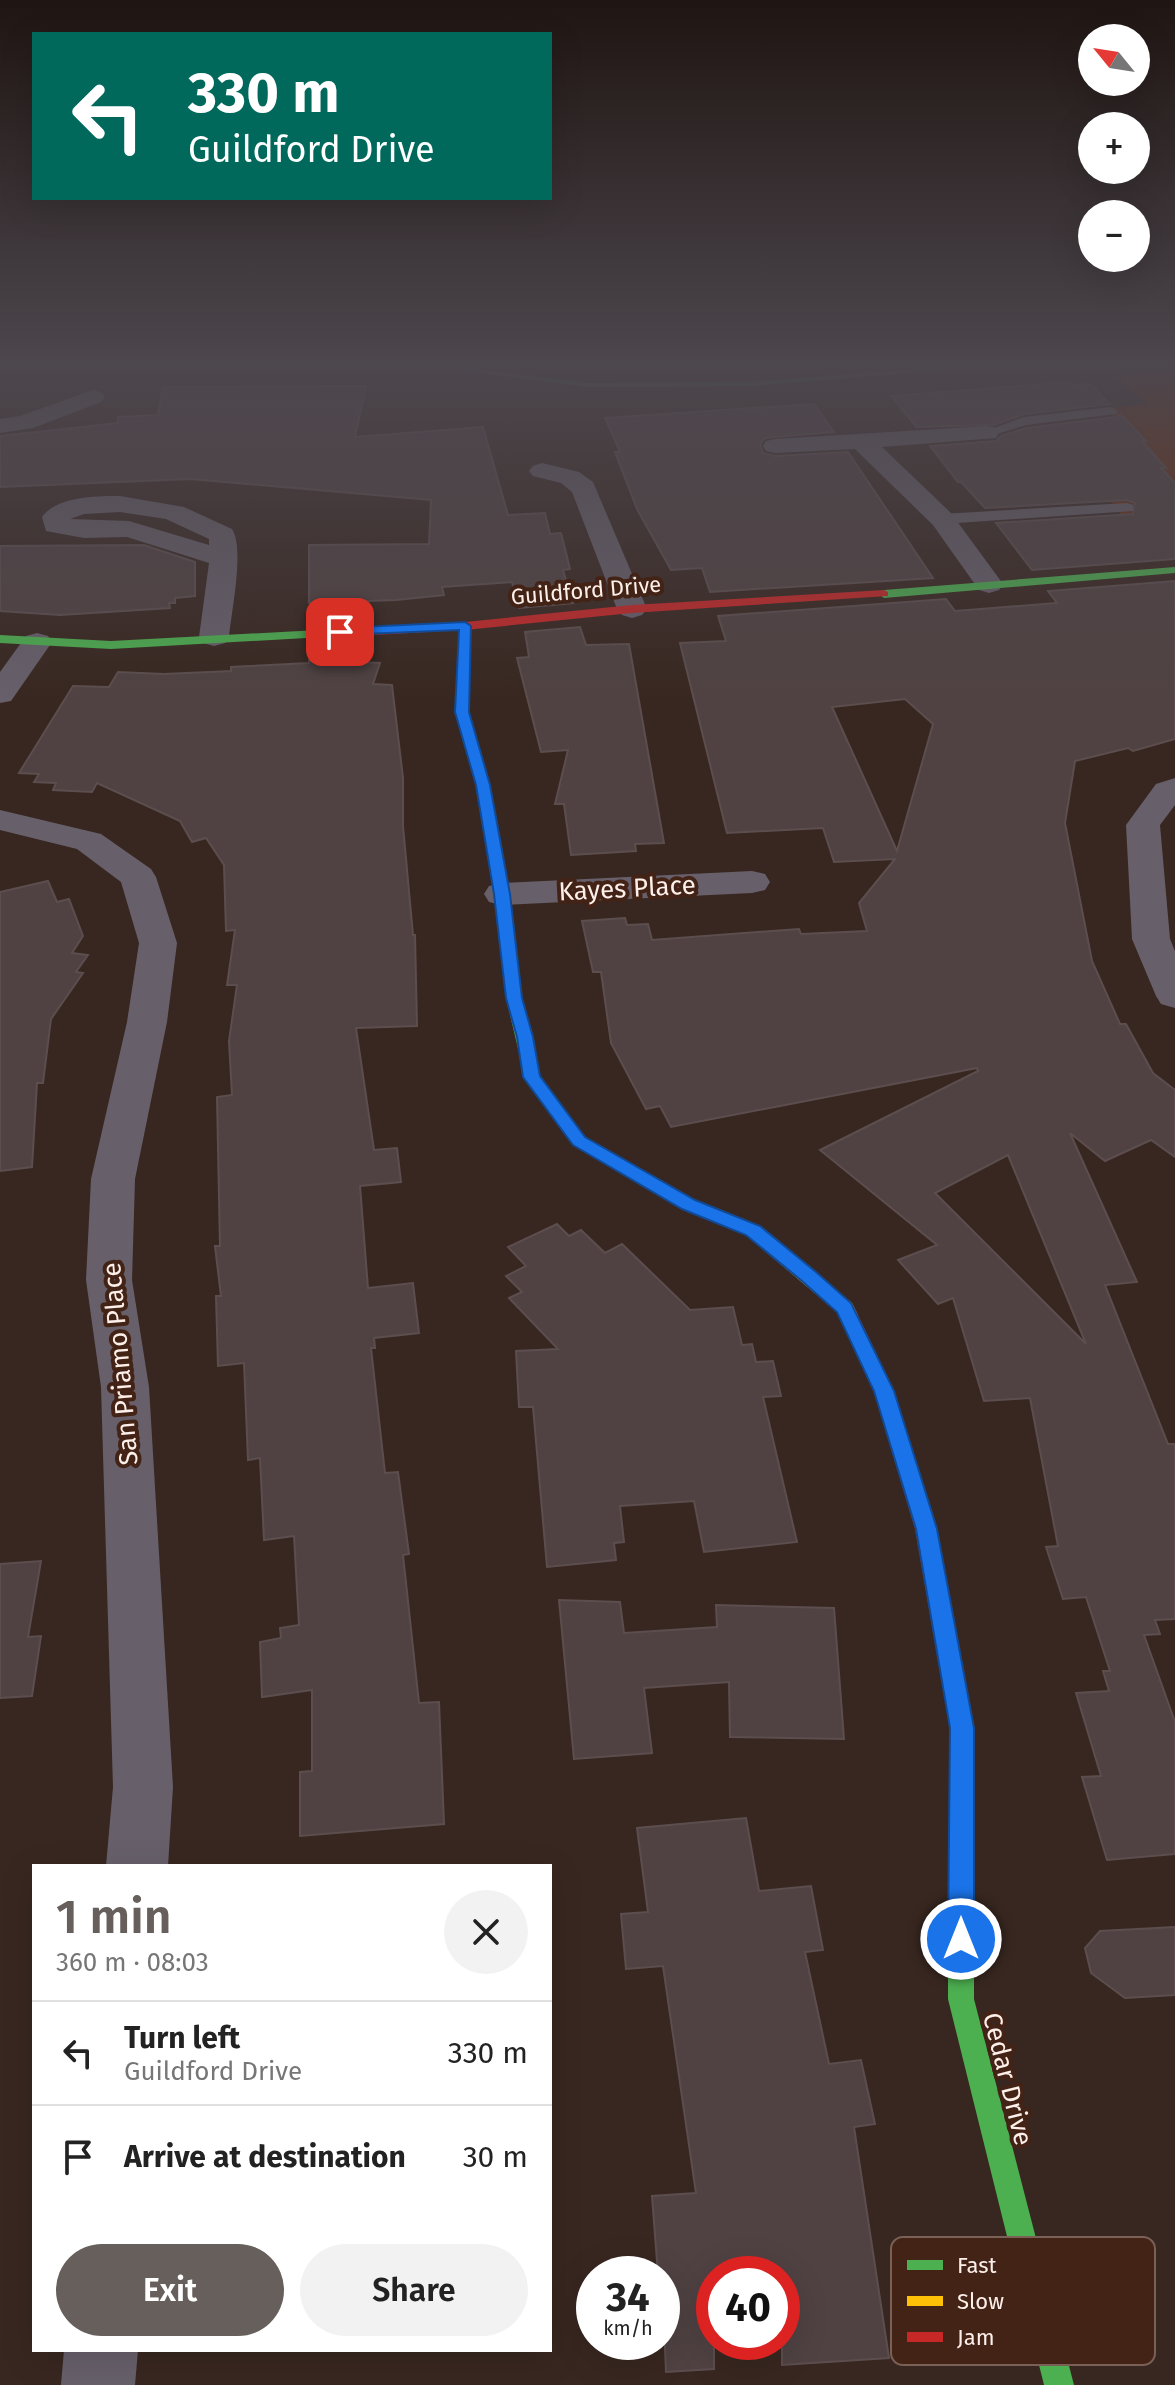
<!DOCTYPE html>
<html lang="en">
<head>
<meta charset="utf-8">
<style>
  :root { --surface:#fff; --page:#f2f2f2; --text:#222; --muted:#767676; --line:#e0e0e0; --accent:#665f5c }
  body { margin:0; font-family:"Fira Sans",sans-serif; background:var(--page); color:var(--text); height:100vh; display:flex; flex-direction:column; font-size:30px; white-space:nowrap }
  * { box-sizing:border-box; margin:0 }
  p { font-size:26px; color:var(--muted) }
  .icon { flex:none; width:44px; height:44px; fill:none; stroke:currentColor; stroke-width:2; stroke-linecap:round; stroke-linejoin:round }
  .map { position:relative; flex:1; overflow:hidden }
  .side { position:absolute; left:32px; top:1864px; width:520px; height:488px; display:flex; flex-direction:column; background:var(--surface); border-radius:0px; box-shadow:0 8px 32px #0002 }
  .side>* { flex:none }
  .hud { position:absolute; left:32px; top:32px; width:520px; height:168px; border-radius:0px; box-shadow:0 8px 32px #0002; background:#00695c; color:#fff; overflow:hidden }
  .needle { width:52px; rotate:300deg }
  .tools { position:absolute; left:1078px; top:24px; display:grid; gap:16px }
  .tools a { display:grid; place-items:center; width:72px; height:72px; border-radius:50%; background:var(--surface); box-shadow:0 8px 32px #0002; font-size:40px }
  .speed { position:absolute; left:576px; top:2256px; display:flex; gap:16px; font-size:40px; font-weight:700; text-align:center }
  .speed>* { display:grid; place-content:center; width:104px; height:104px; border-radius:50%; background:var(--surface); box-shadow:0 8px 32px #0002; line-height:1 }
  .speed small { font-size:20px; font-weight:400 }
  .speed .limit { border:12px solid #d22; background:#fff; color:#111 }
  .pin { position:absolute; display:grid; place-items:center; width:68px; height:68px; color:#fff; margin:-34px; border-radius:16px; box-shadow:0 4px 12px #0006 }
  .me { position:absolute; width:88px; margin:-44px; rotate:0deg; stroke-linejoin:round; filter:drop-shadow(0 0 6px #0008) }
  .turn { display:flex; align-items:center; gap:28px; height:168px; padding:0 24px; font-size:36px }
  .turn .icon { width:104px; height:104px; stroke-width:2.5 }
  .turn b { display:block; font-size:56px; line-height:68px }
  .round { display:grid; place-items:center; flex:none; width:84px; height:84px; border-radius:42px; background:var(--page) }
  .overview { display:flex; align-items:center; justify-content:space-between; height:136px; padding:0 24px }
  h1 { font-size:48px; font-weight:600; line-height:60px; color:var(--accent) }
  .action { display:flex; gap:16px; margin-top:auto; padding:16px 24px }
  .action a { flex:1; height:92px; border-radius:48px; background:var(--accent); color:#fff; font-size:32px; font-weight:600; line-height:92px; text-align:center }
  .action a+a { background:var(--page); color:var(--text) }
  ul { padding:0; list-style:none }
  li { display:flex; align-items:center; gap:24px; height:104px; padding:0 24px; border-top:2px solid var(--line) }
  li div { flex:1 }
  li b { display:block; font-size:30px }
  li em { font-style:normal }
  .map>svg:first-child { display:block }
  .green { fill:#6f2c0b }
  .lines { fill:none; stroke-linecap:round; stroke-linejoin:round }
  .stream { fill:#337255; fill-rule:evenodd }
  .building { fill:#504242; stroke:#5c4e4e; stroke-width:2; fill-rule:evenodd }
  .lane { fill:#67606b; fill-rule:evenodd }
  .street { fill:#67606b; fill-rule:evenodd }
  .fast { fill:#4caf50; fill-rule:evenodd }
  .slow { fill:#ffc107; fill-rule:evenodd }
  .jam { fill:#c62828; fill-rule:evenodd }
  .route { fill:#1a73e8; stroke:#114b97; stroke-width:2 }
  .labels { text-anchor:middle; stroke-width:8; stroke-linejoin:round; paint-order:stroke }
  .far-street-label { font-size:22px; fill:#fdefea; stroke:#432316 }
  .street-label { font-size:26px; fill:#fdefea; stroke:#432316 }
  .key { fill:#432316; stroke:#7b6056; stroke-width:2 }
  .key-label { font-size:22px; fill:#fdefea }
</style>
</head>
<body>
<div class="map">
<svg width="1175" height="2385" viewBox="0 0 1175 2385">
  <rect width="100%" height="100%" fill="#382720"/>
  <path class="green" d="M 1175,372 L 1175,512 L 1124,518 L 1097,484 L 1158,469 L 1110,413 L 1112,408 L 1148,404 L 1115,376 Z"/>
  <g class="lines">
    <path class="stream" d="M 437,367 L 460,367 L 587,383 L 751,382 L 942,367 L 978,367 L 751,386 L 587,387 Z"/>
  </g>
  <g class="building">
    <path d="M 1070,382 L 1073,385 L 1090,384 L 1110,404 L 1024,414 L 994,425 L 916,427 L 892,396 Z"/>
    <path d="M 366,386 L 355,437 L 483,427 L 508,515 L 545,513 L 550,534 L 561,533 L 570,569 L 563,570 L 573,603 L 519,608 L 512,582 L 442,587 L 444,595 L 396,600 L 309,603 L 309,545 L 429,544 L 431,500 L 190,479 L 0,487 L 0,436 L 118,423 L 118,417 L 158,415 L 163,387 Z"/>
    <path d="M 814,404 L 834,432 L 765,438 L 760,444 L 763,453 L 775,456 L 848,452 L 933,578 L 710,592 L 702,568 L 671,570 L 637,509 L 615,452 L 620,452 L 605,418 Z"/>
    <path d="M 1120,414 L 1146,441 L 1142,441 L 1166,468 L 1161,468 L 1175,483 L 1175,559 L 1032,570 L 996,523 L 1133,514 L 1135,503 L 1127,500 L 985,508 L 961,482 L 958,482 L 930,446 L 996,441 L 1001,436 L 1027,428 L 1116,417 Z"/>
    <path d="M 144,545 L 195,562 L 195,596 L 175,598 L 175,603 L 169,603 L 170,608 L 60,615 L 0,611 L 0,546 Z"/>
    <path d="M 1175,581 L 1175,739 L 1133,751 L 1128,748 L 1075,761 L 1065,823 L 1092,961 L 1120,1024 L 1126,1024 L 1153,1073 L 1175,1090 L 1175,1157 L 1151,1140 L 1105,1161 L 1070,1133 L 1137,1282 L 1105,1285 L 1168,1444 L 1175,1444 L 1175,1619 L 1155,1620 L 1160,1634 L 1144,1635 L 1175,1722 L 1175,1854 L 1107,1860 L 1082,1777 L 1101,1776 L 1076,1693 L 1109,1691 L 1103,1671 L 1110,1671 L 1086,1597 L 1063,1599 L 1046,1547 L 1058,1546 L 1030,1398 L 984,1401 L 953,1298 L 938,1304 L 898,1260 L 937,1245 L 820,1150 L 978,1071 L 977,1068 L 671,1127 L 660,1106 L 646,1109 L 611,1043 L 601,972 L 593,972 L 582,921 L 625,918 L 627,925 L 648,924 L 652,940 L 799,929 L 801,934 L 867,931 L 859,903 L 895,859 L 834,862 L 823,828 L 727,833 L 680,643 L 726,641 L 718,616 L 946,599 L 955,611 L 1057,603 L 1048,591 ZM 905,699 L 933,724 L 897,851 L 832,707 ZM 1008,1155 L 1086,1344 L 935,1193 Z"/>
    <path d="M 580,627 L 586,645 L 629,644 L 664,843 L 635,844 L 636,851 L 571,855 L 564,804 L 555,804 L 568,750 L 541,752 L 517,658 L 529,657 L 525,632 Z"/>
    <path d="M 309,660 L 380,663 L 373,684 L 392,685 L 403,778 L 403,826 L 413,935 L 415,935 L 417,1026 L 356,1028 L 374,1150 L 397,1148 L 401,1182 L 360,1186 L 368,1288 L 413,1283 L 419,1333 L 374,1338 L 375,1348 L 371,1348 L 385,1473 L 398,1472 L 409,1554 L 403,1555 L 419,1703 L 439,1702 L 444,1824 L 300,1836 L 300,1772 L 312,1771 L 312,1690 L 262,1697 L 260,1642 L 281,1638 L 280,1628 L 299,1625 L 294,1536 L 264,1540 L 260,1458 L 248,1460 L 244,1363 L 218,1366 L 216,1296 L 221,1296 L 215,1246 L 220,1246 L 217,1097 L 232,1095 L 229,1041 L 237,985 L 227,985 L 235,930 L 226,931 L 224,865 L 206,838 L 192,842 L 180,821 L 97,783 L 92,792 L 53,790 L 56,783 L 34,782 L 39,774 L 19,773 L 73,686 L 109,687 L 118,672 L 164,674 L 231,671 L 231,667 L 309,663 Z"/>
    <path d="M 48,881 L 57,902 L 69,899 L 83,936 L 72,953 L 88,955 L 76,972 L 83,973 L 51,1019 L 43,1083 L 37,1083 L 32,1167 L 0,1171 L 0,892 Z"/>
    <path d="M 557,1224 L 569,1236 L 581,1230 L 605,1253 L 622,1244 L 690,1310 L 733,1307 L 742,1345 L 752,1344 L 756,1362 L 773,1361 L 781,1396 L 763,1397 L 797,1542 L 704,1552 L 694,1501 L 620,1506 L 624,1542 L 614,1543 L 616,1560 L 547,1567 L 533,1407 L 519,1407 L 516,1351 L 558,1349 L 509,1298 L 522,1292 L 506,1276 L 526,1266 L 508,1247 Z"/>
    <path d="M 41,1561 L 28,1637 L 41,1636 L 32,1696 L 0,1698 L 0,1564 Z"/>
    <path d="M 559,1600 L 620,1602 L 624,1633 L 717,1627 L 716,1605 L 834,1608 L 844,1739 L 730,1737 L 729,1682 L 644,1688 L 652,1753 L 574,1759 Z"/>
    <path d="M 746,1818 L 759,1891 L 811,1886 L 823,1950 L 805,1952 L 829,2064 L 861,2060 L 875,2124 L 854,2127 L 889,2358 L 782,2365 L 782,2274 L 714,2274 L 714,2369 L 666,2372 L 662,2274 L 658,2274 L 652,2196 L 696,2193 L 663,1966 L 626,1969 L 621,1914 L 648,1912 L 637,1828 Z"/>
    <path d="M 1175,1927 L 1175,1995 L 1125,1998 L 1091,1973 L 1085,1948 L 1100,1931 Z"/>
  </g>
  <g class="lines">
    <g class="lane">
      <path d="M 1111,407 L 1118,411 L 1116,414 L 1026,425 L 987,437 L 980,433 L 1024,417 Z"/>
      <path d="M 1127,503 L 1133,505 L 1133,511 L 942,524 L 934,519 L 942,514 Z"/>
    </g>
    <g class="street">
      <path d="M 93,390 L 101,392 L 105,397 L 101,402 L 33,428 L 0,433 L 0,419 L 20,416 Z"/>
      <path d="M 987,426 L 996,428 L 999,433 L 996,438 L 882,447 L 951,513 L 1003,584 L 999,590 L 989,593 L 979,590 L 933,525 L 855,449 L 775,453 L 766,451 L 763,446 L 766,441 L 775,439 Z"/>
      <path d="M 542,463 L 579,472 L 593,482 L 647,609 L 642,615 L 632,618 L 622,615 L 617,609 L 572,492 L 561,483 L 533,476 L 529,471 L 533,466 Z"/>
      <path d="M 120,496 L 184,507 L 232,529 C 245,549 231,613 229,637 L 225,643 L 214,646 L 203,643 L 199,637 L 209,563 L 127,537 L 84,538 L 46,531 L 42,517 C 57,496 97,496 120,496 ZM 120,512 L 166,519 L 209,539 L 209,545 L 129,521 L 70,519 L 84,514 Z"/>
      <path d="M 37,633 L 48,636 L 52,642 L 11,701 L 0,703 L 0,672 L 26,636 Z"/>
      <path d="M 1175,778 L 1175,805 L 1160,825 L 1170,939 L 1175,951 L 1175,1008 L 1161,1004 L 1156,996 L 1132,939 L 1126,825 L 1156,784 Z"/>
      <path d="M 0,810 L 101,834 L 151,869 L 156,877 L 177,943 L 167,1022 L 135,1179 L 132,1280 L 149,1387 L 173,1787 L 168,1866 L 106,1866 L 113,1787 L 101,1387 L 86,1280 L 91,1179 L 127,1022 L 139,943 L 121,882 L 77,849 L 0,830 Z"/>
      <path d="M 752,871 L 765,874 L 770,882 L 765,890 L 752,893 L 502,905 L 489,902 L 484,894 L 489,886 L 502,883 Z"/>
      <path d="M 64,2350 L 138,2350 L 135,2385 L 61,2385 Z"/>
    </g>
    <g class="fast">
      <path d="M 1175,567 L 1175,573 L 884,598 L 878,594 L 884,590 Z"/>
      <path d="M 465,622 L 471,626 L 468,712 L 490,785 L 509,894 L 522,998 L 536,1057 L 528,1062 L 520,1057 L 506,998 L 495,894 L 476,785 L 456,712 L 459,626 Z"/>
      <path d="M 337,629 L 341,630 L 341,636 L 111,649 L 0,643 L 0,635 L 111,641 Z"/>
      <path d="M 961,1946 L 970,1950 L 974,1959 L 974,1999 L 1074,2385 L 1044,2385 L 948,1999 L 948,1959 L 952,1950 Z"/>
    </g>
    <path class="slow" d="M 528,1052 L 536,1057 L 539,1076 L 585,1137 L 694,1201 L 760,1227 L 852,1303 L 858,1315 L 855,1320 L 841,1320 L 837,1312 L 746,1235 L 682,1209 L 573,1145 L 523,1077 L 520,1057 Z"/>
    <g class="jam">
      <path d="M 884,590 L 888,592 L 888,596 L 632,613 L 465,630 L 337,637 L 331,633 L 337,629 L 465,622 L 632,605 Z"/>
      <path d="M 848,1308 L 855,1310 L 858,1315 L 894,1391 L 937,1529 L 974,1728 L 974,1959 L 970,1968 L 961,1972 L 952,1968 L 948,1959 L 950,1728 L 915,1529 L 874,1391 L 838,1315 L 841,1310 Z"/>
    </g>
  </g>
  <linearGradient id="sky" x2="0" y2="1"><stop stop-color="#1f1512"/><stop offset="0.52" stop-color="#4d474e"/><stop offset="1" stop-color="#4d474e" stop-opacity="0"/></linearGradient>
  <rect width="1175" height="701" fill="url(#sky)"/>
  <path class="route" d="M 465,622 L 471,626 L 469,712 L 490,785 L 510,894 L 522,998 L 533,1037 L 540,1076 L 585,1137 L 695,1200 L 760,1226 L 816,1272 L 851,1303 L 894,1391 L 937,1529 L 974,1728 L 974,1939 L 970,1948 L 961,1951 L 952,1948 L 948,1939 L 950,1728 L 916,1529 L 874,1391 L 837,1312 L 802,1281 L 746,1235 L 682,1209 L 573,1145 L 523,1077 L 517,1037 L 506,998 L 494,894 L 476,785 L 455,712 L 459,630 L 340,635 L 334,632 L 340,628 Z"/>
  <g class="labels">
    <g class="far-street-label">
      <text transform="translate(586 590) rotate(-5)" y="8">Guildford Drive</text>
    </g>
    <g class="street-label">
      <text transform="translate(627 888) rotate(-3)" y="9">Kayes Place</text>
      <text transform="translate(120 1364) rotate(-95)" y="9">San Priamo Place</text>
      <text transform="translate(1008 2079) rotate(76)" y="9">Cedar Drive</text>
    </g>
  </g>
  <rect x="891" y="2237" width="264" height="128" rx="12" class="key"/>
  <rect x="907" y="2260" width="36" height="10" fill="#4caf50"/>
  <rect x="907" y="2296" width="36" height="10" fill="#ffc107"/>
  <rect x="907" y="2332" width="36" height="10" fill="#c62828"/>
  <g class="key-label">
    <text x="957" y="2273">Fast</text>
    <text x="957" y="2309">Slow</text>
    <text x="957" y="2345">Jam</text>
  </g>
</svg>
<div class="tools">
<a><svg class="needle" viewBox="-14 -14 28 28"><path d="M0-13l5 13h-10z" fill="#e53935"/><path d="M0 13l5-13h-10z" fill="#767676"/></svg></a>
<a>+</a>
<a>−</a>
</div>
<div class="speed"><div>34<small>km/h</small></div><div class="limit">40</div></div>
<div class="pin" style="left:340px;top:632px;background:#d93025"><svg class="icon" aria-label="arrive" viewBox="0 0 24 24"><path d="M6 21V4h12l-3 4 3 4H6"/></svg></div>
<svg class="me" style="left:961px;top:1939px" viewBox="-20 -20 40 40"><circle r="17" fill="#1a73e8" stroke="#fff" stroke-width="3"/><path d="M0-11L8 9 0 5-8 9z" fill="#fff"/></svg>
<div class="hud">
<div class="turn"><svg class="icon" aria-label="left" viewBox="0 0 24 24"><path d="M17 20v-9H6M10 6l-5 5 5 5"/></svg><div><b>330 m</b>Guildford Drive</div></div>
</div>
<section class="side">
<div class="overview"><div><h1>1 min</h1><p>360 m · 08:03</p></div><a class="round"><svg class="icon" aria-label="close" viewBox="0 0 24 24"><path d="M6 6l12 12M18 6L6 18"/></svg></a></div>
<ul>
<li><svg class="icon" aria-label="left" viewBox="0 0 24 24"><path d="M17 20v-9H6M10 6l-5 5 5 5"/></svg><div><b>Turn left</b><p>Guildford Drive</p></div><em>330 m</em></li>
<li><svg class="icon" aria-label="arrive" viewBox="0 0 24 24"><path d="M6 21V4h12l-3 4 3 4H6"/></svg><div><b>Arrive at destination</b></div><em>30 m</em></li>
</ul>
<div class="action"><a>Exit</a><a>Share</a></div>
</section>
</div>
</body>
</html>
